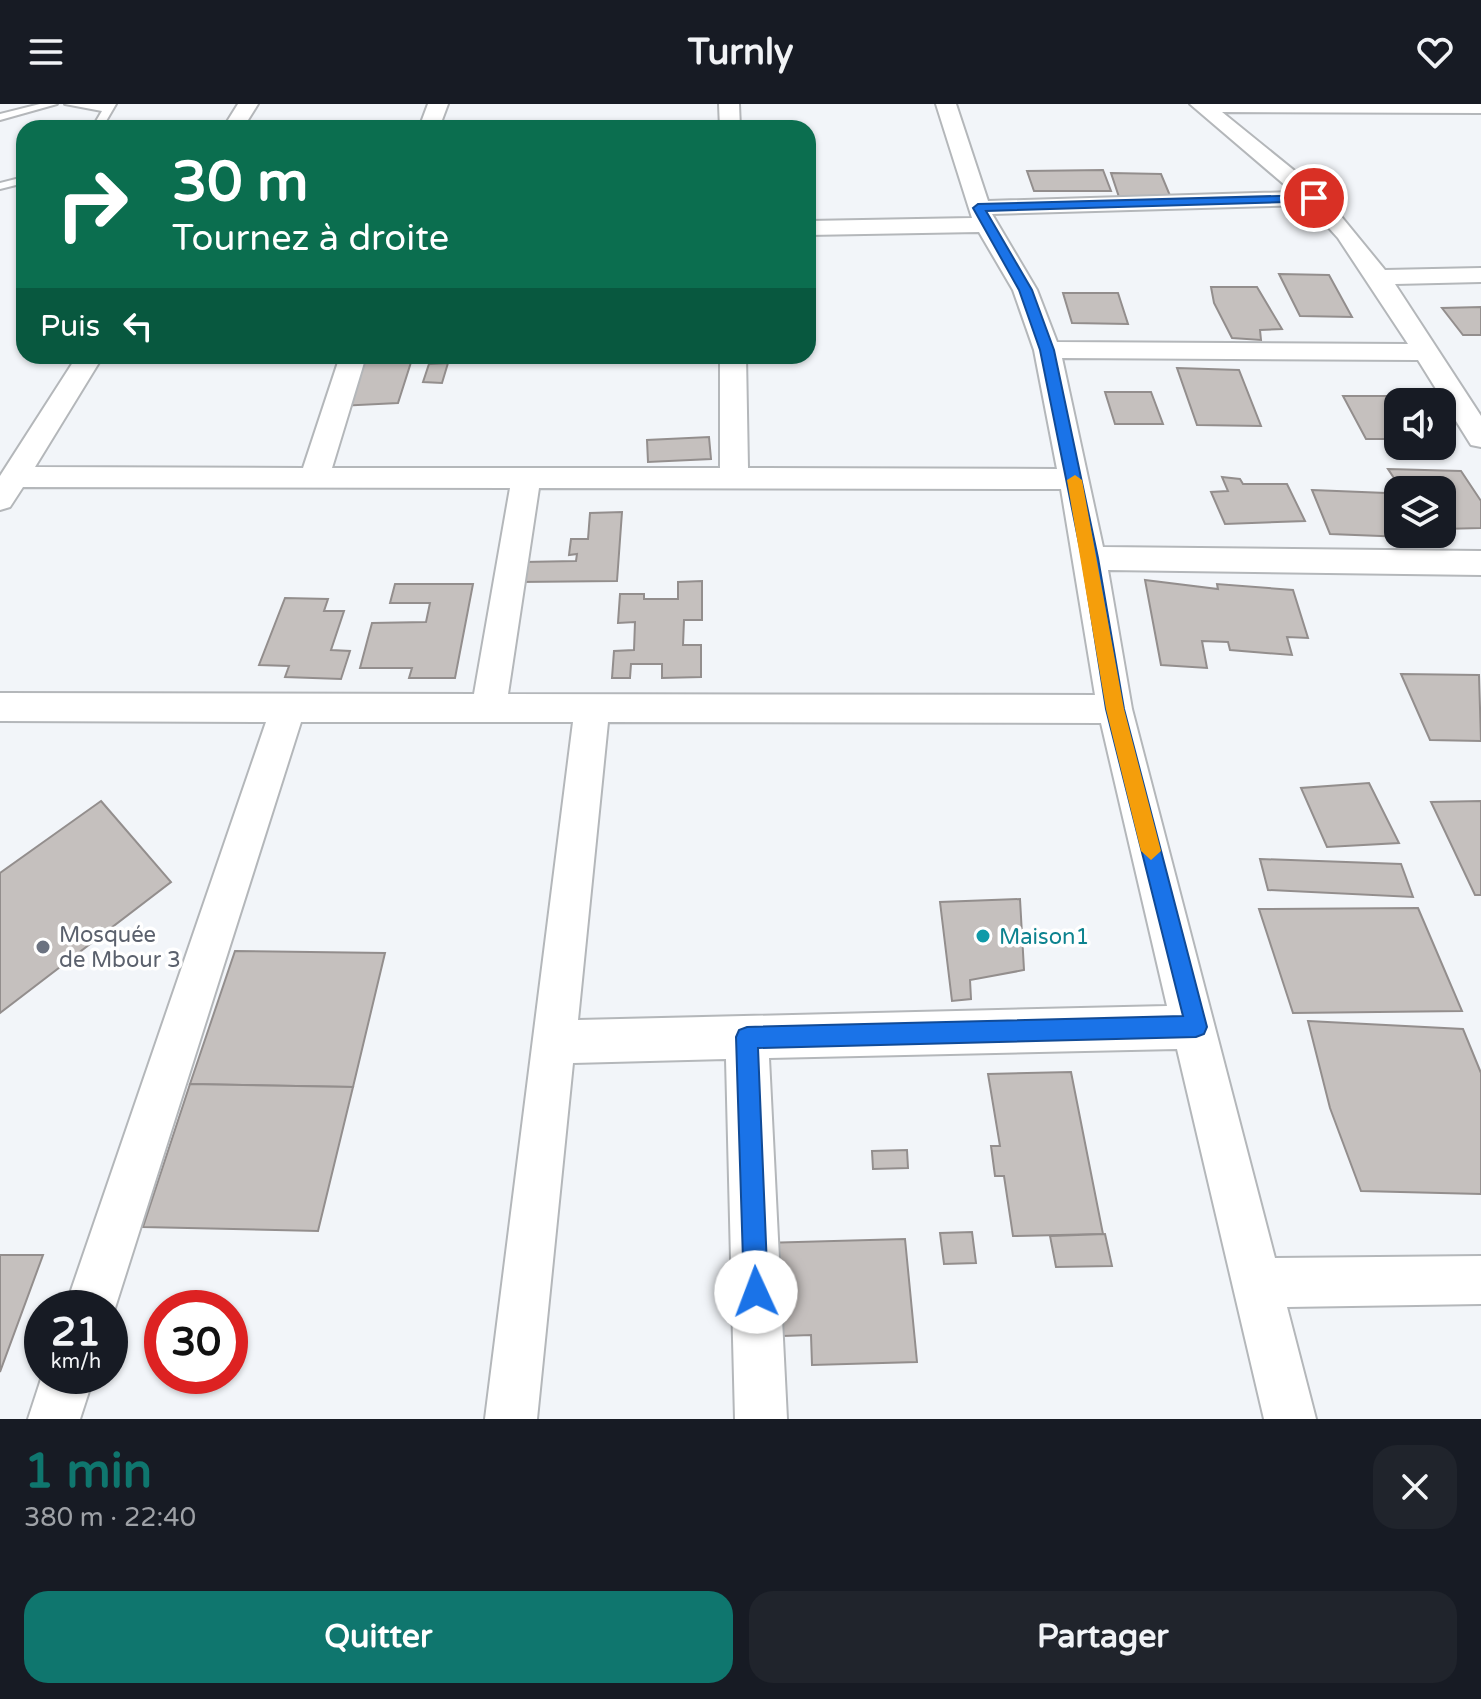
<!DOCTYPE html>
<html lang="fr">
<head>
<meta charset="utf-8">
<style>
  :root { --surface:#171b24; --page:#20242c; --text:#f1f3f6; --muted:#9ea1a6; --accent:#0f766e }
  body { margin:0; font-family:"Varela Round",sans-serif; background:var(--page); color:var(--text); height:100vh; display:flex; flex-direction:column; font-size:30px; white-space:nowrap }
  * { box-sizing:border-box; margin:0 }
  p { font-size:26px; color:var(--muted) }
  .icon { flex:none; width:44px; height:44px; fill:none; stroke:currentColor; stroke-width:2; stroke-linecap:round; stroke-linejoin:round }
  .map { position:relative; height:1315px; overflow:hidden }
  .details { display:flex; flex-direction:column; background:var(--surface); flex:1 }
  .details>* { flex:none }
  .guide { position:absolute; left:16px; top:16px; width:800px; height:244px; border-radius:24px; box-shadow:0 2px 6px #0004; background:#0b6e4f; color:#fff; overflow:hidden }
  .tools { position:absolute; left:1384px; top:284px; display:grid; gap:16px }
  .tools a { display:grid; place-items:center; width:72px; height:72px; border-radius:16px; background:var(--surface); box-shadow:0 2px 6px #0004; font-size:40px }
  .speed { position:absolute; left:24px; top:1186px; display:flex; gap:16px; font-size:40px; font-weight:700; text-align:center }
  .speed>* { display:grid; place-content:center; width:104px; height:104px; border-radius:50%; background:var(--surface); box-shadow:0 2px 6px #0004; line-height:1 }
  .speed small { font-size:20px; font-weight:400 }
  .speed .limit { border:12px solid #d22; background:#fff; color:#111 }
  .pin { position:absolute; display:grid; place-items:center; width:68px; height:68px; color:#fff; margin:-34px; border:4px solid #fff; border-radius:50%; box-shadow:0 2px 8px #0007 }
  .me { position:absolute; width:88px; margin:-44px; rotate:358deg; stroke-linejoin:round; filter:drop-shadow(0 0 6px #0008) }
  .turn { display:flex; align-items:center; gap:28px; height:168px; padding:0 24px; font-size:36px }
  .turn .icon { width:104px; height:104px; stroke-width:2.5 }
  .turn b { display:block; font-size:56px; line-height:68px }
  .then { display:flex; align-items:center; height:76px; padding:0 24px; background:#0003; gap:16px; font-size:30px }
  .round { display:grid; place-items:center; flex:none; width:84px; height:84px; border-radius:24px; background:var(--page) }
  .summary { display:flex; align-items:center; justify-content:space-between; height:136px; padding:0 24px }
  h1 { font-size:48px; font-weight:700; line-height:60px; color:var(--accent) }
  .cta { display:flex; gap:16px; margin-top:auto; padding:16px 24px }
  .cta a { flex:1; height:92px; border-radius:24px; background:var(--accent); color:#fff; font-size:32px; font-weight:700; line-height:92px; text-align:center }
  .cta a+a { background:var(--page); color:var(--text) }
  header { display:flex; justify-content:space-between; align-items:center; height:104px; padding:0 24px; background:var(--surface); font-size:36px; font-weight:700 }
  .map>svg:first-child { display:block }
  .building { fill:#c5c0be; stroke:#938e8d; stroke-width:2 }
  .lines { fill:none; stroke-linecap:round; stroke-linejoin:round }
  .lane-casing { stroke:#b4b7ba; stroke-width:4 }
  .street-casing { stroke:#b4b7ba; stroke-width:4 }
  .lane { fill:#fff; fill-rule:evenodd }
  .street { fill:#fff; fill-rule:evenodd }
  .route { fill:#1a73e8; stroke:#114b97; stroke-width:2 }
  .slow { fill:#f59e0b }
  .culture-dot { fill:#0f9aa8; stroke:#fff; stroke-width:3 }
  .worship-dot { fill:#6b7280; stroke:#fff; stroke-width:3 }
  .labels { text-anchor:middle; stroke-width:7; stroke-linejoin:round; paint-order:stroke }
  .worship-label { font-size:22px; fill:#5b616d; stroke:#fff; text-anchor:start }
  .culture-label { font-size:22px; fill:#0d838f; stroke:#fff; text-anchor:start }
</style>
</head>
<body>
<header><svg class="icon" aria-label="menu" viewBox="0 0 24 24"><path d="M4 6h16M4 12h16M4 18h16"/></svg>Turnly<svg class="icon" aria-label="heart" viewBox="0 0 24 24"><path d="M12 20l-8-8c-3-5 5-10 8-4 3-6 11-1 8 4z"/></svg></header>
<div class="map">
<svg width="1481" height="1315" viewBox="0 0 1481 1315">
  <rect width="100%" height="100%" fill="#f2f5f9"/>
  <g class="building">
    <path d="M 1103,66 L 1111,87 L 1034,87 L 1027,67 Z"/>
    <path d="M 1111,69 L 1161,70 L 1171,94 L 1119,93 Z"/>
    <path d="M 1279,170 L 1329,171 L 1352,213 L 1300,212 Z"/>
    <path d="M 1211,183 L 1257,183 L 1282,225 L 1260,226 L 1261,236 L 1232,234 L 1214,199 Z"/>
    <path d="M 1063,189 L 1118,189 L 1128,220 L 1072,219 Z"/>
    <path d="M 1481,203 L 1481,231 L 1463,231 L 1442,204 Z"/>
    <path d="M 357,252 L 413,252 L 398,299 L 339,302 Z"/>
    <path d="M 448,259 L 442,279 L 423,278 L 429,260 Z"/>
    <path d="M 1177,264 L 1239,266 L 1261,322 L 1197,321 Z"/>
    <path d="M 1105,288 L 1151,288 L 1163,320 L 1115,320 Z"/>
    <path d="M 1343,292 L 1424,292 L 1428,298 L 1398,298 L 1398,335 L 1366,335 Z"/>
    <path d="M 709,333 L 711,355 L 648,358 L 647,336 Z"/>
    <path d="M 1388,365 L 1461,367 L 1481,397 L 1481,424 L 1442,425 L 1442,386 L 1402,386 Z"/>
    <path d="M 1222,373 L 1240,375 L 1243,380 L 1287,380 L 1305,417 L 1225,420 L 1211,388 L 1228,387 Z"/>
    <path d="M 1312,386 L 1386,389 L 1398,416 L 1398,430 L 1406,433 L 1330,430 Z"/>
    <path d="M 622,408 L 617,477 L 519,478 L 523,458 L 576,457 L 577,450 L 569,451 L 571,435 L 588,435 L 590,409 Z"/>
    <path d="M 1145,476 L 1218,485 L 1217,480 L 1293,486 L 1308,534 L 1287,533 L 1292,551 L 1230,546 L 1228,538 L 1202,537 L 1207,564 L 1161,561 Z"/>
    <path d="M 702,477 L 702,516 L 684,516 L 683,541 L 701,541 L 701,573 L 662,574 L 662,560 L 631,560 L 630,574 L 612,574 L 614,547 L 634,546 L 635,518 L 618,519 L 620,490 L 644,490 L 644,495 L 678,495 L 678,478 Z"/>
    <path d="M 395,480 L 473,480 L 455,574 L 409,574 L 412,564 L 360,564 L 372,519 L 426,518 L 430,499 L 390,499 Z"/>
    <path d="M 285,494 L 328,495 L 324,507 L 344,507 L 331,546 L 350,547 L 341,575 L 285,573 L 289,562 L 259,561 Z"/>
    <path d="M 1401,570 L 1479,571 L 1481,637 L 1430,636 Z"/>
    <path d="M 1369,679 L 1399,739 L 1327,743 L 1301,684 Z"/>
    <path d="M 101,697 L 171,778 L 0,909 L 0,769 Z"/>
    <path d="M 1481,697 L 1481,791 L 1475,791 L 1431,698 Z"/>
    <path d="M 1260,755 L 1401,760 L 1413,793 L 1268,786 Z"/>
    <path d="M 1020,795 L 1024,866 L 970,876 L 971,895 L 952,897 L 940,798 Z"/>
    <path d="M 1418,804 L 1462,907 L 1293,909 L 1259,805 Z"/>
    <path d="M 235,847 L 385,849 L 353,983 L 190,980 Z"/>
    <path d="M 1308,917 L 1463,925 L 1481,969 L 1481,1090 L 1361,1087 L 1330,1004 Z"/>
    <path d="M 1071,968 L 1103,1130 L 1013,1132 L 1004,1072 L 995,1072 L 991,1042 L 1000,1042 L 988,970 Z"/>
    <path d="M 190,980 L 353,983 L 318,1127 L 143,1123 Z"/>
    <path d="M 907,1046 L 908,1064 L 873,1065 L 872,1047 Z"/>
    <path d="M 972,1128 L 976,1159 L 944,1160 L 940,1129 Z"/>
    <path d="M 1105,1130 L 1112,1162 L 1056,1163 L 1050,1132 Z"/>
    <path d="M 905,1135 L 917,1258 L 812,1261 L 811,1231 L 783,1232 L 781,1182 L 763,1183 L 762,1139 Z"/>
    <path d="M 0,1151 L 43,1151 L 0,1268 Z"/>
  </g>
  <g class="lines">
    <defs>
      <g id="lane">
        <path d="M 40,0 L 57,0 L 0,16 L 0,10 Z"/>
        <path d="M 65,0 L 116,0 L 102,24 L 92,24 L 102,7 Z"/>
        <path d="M 24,73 L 24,79 L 0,85 L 0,79 Z"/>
      </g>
      <g id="street">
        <path d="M 238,0 L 258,0 L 243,24 L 223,24 Z"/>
        <path d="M 428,0 L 448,0 L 439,24 L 419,24 Z"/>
        <path d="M 719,0 L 739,0 L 740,24 L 720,24 Z"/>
        <path d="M 936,0 L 956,0 L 988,97 L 1293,88 L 1190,0 L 1481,0 L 1481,9 L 1222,8 L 1322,89 L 1385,166 L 1481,164 L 1481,178 L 1395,180 L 1481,312 L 1481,343 L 1471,341 L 1418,256 L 1062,254 L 1103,443 L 1481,447 L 1481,471 L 1108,466 L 1132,605 L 1275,1154 L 1481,1152 L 1481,1200 L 1287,1203 L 1316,1315 L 1264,1315 L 1177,945 L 769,954 L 787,1315 L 735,1315 L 726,955 L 573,959 L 537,1315 L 485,1315 L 573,618 L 301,618 L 115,1204 L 110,1215 L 110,1204 L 65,1204 L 266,618 L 0,617 L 0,589 L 474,590 L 510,384 L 23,383 L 10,403 L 0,406 L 0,372 L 77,252 L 103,252 L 35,363 L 303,364 L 340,252 L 366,252 L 332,364 L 720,364 L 720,252 L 746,252 L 748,364 L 1057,365 L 1034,246 L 1013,186 L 979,128 L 808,131 L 808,117 L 972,114 ZM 1308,101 L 1338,134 L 1408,240 L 1057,238 L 1037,186 L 992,110 ZM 539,384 L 1061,385 L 1095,591 L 508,590 ZM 608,618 L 1101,619 L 1167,902 L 578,916 Z"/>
        <path d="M 42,1272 L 94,1272 L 80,1315 L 28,1315 Z"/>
      </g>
    </defs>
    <use href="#lane" class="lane-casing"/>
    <use href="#street" class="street-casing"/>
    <use href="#lane" class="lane"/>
    <use href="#street" class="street"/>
  </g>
  <path class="route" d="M 1314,91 L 1318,97 L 986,107 L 1032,186 L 1054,246 L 1098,454 L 1124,605 L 1207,923 L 1204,930 L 1196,933 L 758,944 L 768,1188 L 765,1197 L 756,1200 L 747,1197 L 744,1188 L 736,933 L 739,926 L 747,923 L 1183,912 L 1106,605 L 1082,454 L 1040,246 L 1019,186 L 973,104 L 978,100 Z"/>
  <path class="slow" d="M 1075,371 L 1082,376 L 1124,605 L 1161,747 L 1151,756 L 1141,747 L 1106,605 L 1067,376 Z"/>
  <circle class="culture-dot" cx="983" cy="832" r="8"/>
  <circle class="worship-dot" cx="43" cy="843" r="8"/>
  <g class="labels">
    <g class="worship-label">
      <text x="59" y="838">Mosquée<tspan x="59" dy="25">de Mbour 3</tspan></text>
    </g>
    <g class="culture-label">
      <text x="999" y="840">Maison1</text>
    </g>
  </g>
</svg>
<div class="tools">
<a><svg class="icon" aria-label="sound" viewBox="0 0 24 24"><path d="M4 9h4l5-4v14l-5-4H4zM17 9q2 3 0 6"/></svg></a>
<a><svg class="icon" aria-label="layers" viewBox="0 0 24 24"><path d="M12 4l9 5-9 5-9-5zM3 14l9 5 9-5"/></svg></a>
</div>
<div class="speed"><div>21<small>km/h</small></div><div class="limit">30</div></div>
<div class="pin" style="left:1314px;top:94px;background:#d93025"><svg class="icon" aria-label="arrive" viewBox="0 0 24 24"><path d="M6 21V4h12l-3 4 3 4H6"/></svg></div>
<svg class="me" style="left:756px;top:1188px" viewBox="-20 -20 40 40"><circle r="19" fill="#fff"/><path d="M0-13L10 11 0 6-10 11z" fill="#1a73e8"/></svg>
<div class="guide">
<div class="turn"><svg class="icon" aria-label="right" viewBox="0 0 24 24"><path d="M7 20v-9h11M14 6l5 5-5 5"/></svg><div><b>30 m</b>Tournez à droite</div></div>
<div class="then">Puis<svg class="icon" aria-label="left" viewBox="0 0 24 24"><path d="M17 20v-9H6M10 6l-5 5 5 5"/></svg></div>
</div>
</div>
<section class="details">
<div class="summary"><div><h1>1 min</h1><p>380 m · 22:40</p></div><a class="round"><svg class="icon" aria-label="close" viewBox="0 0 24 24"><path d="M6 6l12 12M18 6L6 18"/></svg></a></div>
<div class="cta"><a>Quitter</a><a>Partager</a></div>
</section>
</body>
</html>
